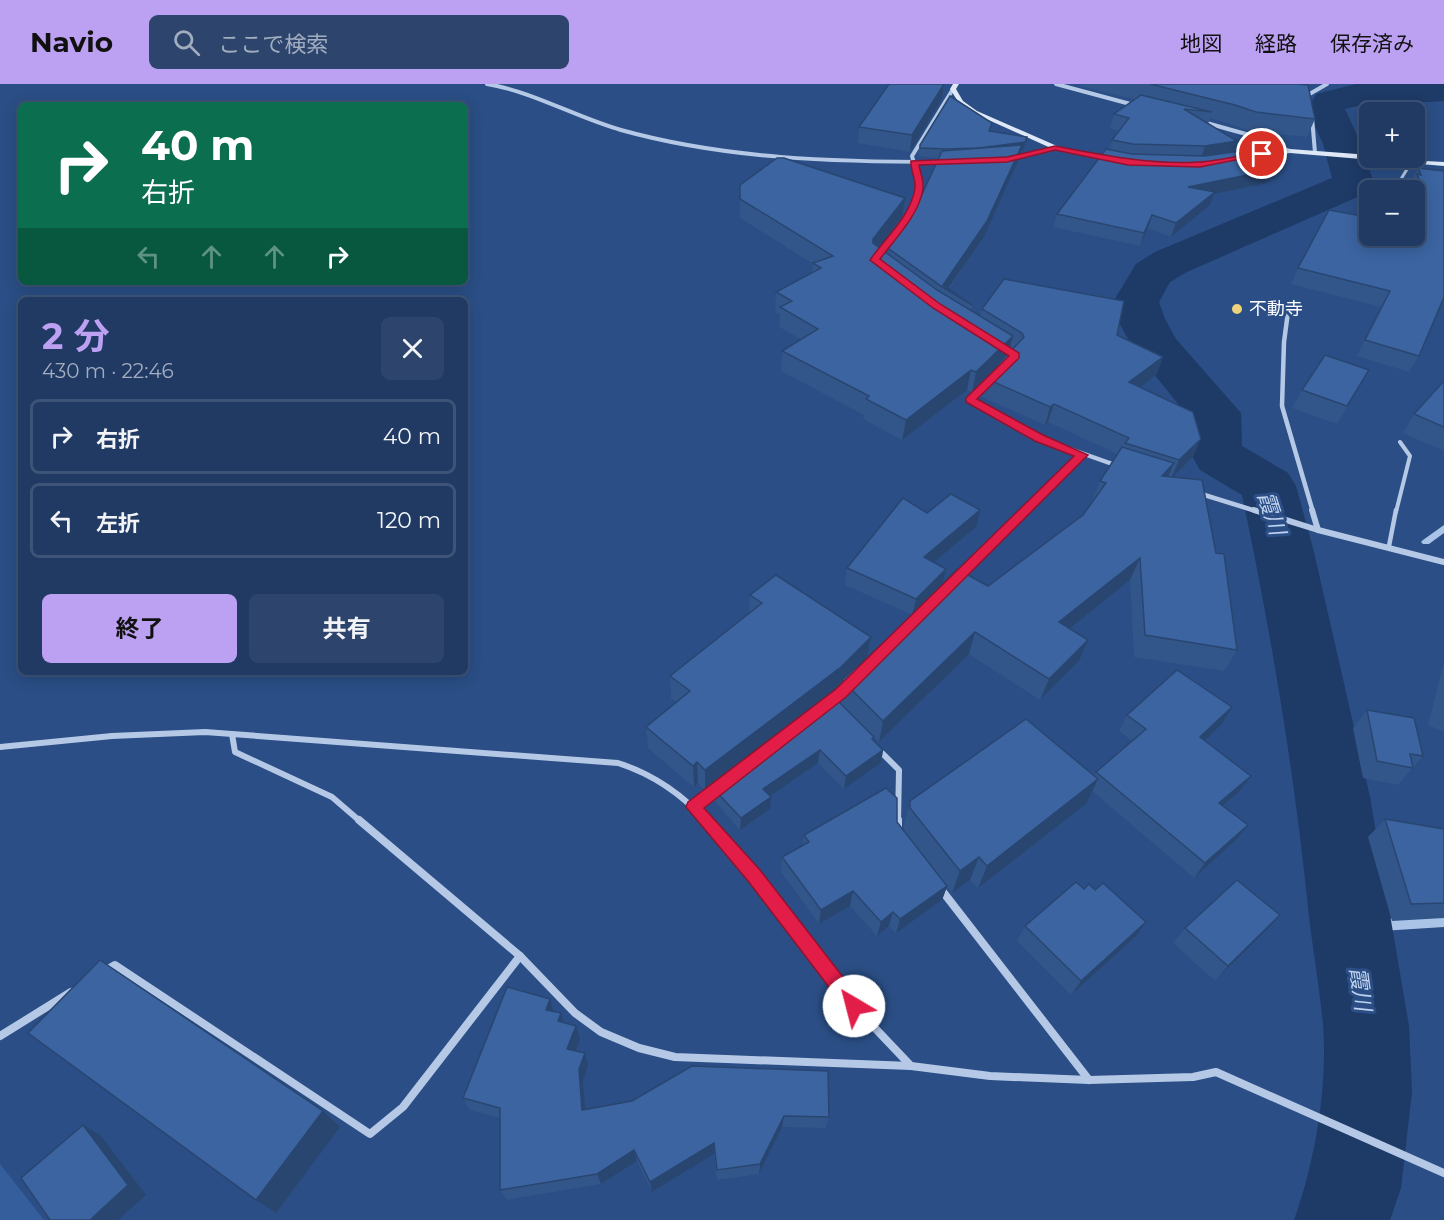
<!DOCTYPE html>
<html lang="ja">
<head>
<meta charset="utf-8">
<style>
  :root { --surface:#203a64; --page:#2d456d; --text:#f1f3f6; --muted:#a2adbf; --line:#3d5478; --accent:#bca0f2 }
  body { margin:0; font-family:Montserrat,"Noto Sans JP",sans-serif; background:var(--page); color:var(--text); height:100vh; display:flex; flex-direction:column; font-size:22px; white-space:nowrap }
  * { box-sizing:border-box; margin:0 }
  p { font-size:20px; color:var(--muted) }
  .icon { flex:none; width:33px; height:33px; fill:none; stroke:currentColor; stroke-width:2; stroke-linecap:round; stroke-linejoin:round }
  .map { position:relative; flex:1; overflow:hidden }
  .details { position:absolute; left:18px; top:213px; width:450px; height:378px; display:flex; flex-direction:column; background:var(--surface); border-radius:9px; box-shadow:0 3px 15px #0003,0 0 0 2px var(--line) }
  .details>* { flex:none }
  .banner { position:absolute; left:18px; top:18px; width:450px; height:183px; border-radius:9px; box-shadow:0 3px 15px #0003,0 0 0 2px var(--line); background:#0b6e4f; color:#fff; overflow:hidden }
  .controls { position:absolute; left:1359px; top:18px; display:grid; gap:12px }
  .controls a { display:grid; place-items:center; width:66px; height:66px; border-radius:9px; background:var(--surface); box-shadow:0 3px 15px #0003,0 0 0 2px var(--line); font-size:30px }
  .pin { position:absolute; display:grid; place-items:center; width:51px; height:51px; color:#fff; margin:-26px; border:3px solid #fff; border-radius:50%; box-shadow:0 2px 6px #0007 }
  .me { position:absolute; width:66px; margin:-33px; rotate:323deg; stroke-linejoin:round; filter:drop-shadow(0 0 4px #0008) }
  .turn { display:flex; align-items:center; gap:21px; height:126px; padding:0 24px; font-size:27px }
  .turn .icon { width:78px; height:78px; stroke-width:2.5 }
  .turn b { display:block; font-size:42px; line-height:51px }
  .lanes { display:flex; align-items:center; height:57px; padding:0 24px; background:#0003; justify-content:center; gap:30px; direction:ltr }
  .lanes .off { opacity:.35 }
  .round { display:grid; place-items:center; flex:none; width:63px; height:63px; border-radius:9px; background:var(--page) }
  .head { display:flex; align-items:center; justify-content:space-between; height:102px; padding:0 24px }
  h1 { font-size:36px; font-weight:700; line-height:45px; color:var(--accent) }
  .action { display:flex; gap:12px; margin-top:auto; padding:12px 24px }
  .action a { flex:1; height:69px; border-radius:9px; background:var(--accent); color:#111; font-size:24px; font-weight:700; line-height:69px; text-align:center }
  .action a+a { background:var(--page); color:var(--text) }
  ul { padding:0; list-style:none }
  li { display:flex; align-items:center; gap:18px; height:75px; margin:0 12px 9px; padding:0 12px; border:3px solid var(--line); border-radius:9px }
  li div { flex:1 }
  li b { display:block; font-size:22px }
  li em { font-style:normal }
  header { display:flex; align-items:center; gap:36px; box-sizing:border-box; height:84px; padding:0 30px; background:var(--accent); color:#111 }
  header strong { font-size:28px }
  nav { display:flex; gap:33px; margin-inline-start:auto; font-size:21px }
  .search { width:420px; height:54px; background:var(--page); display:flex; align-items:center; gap:15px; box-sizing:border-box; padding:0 21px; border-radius:9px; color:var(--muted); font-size:22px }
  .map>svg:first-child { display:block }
  .green { fill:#355f9c }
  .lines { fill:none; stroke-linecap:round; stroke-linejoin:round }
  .stream { fill:#aac4e7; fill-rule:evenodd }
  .river { fill:#1e3a66; fill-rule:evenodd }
  .lane-far2 { stroke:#b5c9e7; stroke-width:3 }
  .lane-far1 { stroke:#b5c9e7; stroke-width:4 }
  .lane { stroke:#b5c9e7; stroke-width:4.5 }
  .street-far3 { stroke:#b5c9e7; stroke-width:4 }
  .street-far2 { stroke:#b5c9e7; stroke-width:4.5 }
  .street-far1 { stroke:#b5c9e7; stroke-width:6 }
  .street { stroke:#b5c9e7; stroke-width:8 }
  .secondary { fill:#dee8f7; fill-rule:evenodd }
  .wall { fill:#33568a }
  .shaded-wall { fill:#294671 }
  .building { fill:#3b64a1; stroke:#294671; stroke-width:1.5 }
  .route { fill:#e11d48; stroke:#92132f; stroke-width:1.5 }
  .poi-dot { fill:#eed27c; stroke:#2a4e85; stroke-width:2 }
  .labels { text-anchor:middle; stroke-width:6; stroke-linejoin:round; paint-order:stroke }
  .far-poi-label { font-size:18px; fill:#fff; stroke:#2a4e85; text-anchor:start }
  .water-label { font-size:22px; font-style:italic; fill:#c0d3ef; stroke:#2a4e85 }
</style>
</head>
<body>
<header>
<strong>Navio</strong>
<div class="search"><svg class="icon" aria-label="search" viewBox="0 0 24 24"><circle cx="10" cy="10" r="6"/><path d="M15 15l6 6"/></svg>ここで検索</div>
<nav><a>地図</a><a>経路</a><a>保存済み</a></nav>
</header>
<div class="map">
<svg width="1444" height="1136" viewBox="0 0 1444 1136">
  <rect width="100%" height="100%" fill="#2a4e85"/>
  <path class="green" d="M 0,1080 L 44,1136 L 0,1136 Z"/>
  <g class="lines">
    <g class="stream">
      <path d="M 1332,10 L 1345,13 L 1346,14 L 1343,16 L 1330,13 L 1329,12 Z"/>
      <path d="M 1444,441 L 1444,449 L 1429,460 L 1423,460 L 1421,458 L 1423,456 Z"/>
      <path d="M 1444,831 L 1444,843 L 1350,849 L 1345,847 L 1344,843 L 1345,839 L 1350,837 Z"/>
    </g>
    <path class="river" d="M 1356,0 L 1444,0 L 1444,17 L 1357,22 L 1345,25 L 1361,60 L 1373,96 L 1362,111 L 1187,188 L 1170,198 L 1159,218 L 1165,235 L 1176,255 L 1241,329 L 1242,362 L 1288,389 L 1296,402 L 1313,464 L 1370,713 L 1409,942 L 1412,1008 L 1401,1104 L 1390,1136 L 1294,1136 C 1315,1078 1328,1002 1323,940 C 1319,898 1311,856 1307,814 C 1293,679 1270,544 1242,411 L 1200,386 L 1188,365 L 1187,331 L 1133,264 L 1117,235 L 1113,218 L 1136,180 L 1155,168 L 1332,94 L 1323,60 L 1308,26 L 1316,10 Z"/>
    <g class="lane-far2">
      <path d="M 1385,106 L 1398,100 L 1412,77"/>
      <path d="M 1360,135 L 1363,118 L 1370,114"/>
    </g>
    <path class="lane-far1" d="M 1396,428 L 1410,372 L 1400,358"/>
    <path class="lane" d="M 1389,462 L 1396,426"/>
    <g class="street-far3">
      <path d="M 487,0 C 534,8 575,33 621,46 C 725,75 835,78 943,78"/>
      <path d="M 1056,0 L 1134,21"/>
      <path d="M 1307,15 L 1306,12 L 1327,0"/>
      <path d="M 1312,33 L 1315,69"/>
      <path d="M 1203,38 L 1253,52 L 1290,67"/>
      <path d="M 1013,74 L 1055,64"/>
      <path d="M 911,125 L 920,102 L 912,72 L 953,5"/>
    </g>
    <g class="street-far2">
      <path d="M 1288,228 L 1284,258 L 1282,322 L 1313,428"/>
      <path d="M 988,298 L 970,316 L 1039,354 L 1118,382"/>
      <path d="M 1198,409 L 1259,428"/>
      <path d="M 1024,428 L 1082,371"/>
    </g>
    <g class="street-far1">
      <path d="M 1254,426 L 1318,446 L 1444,478"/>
      <path d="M 1312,426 L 1318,446"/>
      <path d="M 959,492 L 1026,426"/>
      <path d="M 232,650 L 235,668 L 332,713 L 361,738"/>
      <path d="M 0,663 L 112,652 L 205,648 L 618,679 C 652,690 683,711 707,738"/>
      <path d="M 878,665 L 899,686 L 898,738"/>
      <path d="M 694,723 L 717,705"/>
    </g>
    <g class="street">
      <path d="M 359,736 L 520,872 L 575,929 L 601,948 L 639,964 L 675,973 L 911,982"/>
      <path d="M 705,736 L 754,791 L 854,922 L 911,982 L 990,992 L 1089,996 L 1193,993 L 1216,988 L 1444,1089"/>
      <path d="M 898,746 L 898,736"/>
      <path d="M 940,804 L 1089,996"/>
      <path d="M 105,887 L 115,881 L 370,1050 L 403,1023 L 520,872"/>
      <path d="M 0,952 L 71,908"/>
    </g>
    <g class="secondary">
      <path d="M 953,0 L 959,0 L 956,5 L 963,17 L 977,27 L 1057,62 L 1119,76 L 1115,78 L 1053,65 L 973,29 L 959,19 L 950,5 Z"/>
      <path d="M 1290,65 L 1370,71 L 1370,74 L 1444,78 L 1444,82 L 1290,69 L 1243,76 L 1239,74 Z"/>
    </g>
  </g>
  <g class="wall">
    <path d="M 944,0 L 942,15 L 910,68 L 858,59 L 859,43 Z"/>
    <path d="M 1081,0 L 1297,0 L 1315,35 L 1307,53 L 1249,47 L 1228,39 L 1210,34 L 1208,40 L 1237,57 L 1233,68 L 1269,96 L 1268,96 L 1267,99 L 1214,110 L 1210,121 L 1171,153 L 1148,144 L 1140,162 L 1053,143 L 1057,130 L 1109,66 L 1112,56 L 1119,47 L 1110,44 L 1114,30 L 1134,15 L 1080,2 Z"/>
    <path d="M 992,39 L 990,47 L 1027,53 L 1025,61 L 1023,66 L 1021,67 L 1019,75 L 984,153 L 949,205 L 972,221 L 971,227 L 980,233 L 982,225 L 1117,251 L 1163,273 L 1156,291 L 1140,303 L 1193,373 L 1173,393 L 1216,469 L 1237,566 L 1224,587 L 1134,573 L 1130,496 L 1070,545 L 1088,556 L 1079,577 L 1040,616 L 969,570 L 879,658 L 874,653 L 873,657 L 883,666 L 881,679 L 844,705 L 818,679 L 770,712 L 770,725 L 740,746 L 713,715 L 712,703 L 839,617 L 841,602 L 705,707 L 698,699 L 694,703 L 648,664 L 646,643 L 677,618 L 671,614 L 670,592 L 749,529 L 750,511 L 871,553 L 868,573 L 926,520 L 927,517 L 912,531 L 845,501 L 847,484 L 927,429 L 976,443 L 933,479 L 946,485 L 943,499 L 988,502 L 1083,431 L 1092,418 L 1100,397 L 1117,370 L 1048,338 L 1045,341 L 980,312 L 984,295 L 972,308 L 967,306 L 902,356 L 863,335 L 864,331 L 781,287 L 782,267 L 801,255 L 779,243 L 780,230 L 775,228 L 776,208 L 812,189 L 813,180 L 740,134 L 740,101 L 902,132 L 879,163 L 881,165 L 882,160 L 917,121 L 939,74 L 919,72 L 918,69 L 920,61 Z"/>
    <path d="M 1418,84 L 1444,87 L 1444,216 L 1443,216 L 1419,272 L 1409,288 L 1357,272 L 1381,223 L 1291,200 L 1298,184 L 1359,152 L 1361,155 L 1362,149 L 1370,134 L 1414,152 L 1414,106 L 1380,106 L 1383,100 L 1410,104 L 1411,102 L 1410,99 Z"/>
    <path d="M 1369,286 L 1337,340 L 1292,324 L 1302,306 Z"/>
    <path d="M 1444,297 L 1444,367 L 1403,349 L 1414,330 Z"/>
    <path d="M 1444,578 L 1444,648 L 1428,641 Z"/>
    <path d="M 1367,626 L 1423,672 L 1398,701 L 1363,694 L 1353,644 Z"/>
    <path d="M 1127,631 L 1222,640 L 1204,656 L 1239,708 L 1223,722 L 1236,756 L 1194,794 L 1092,707 L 1086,720 L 978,804 L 970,796 L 952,809 L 947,803 L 942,816 L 896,849 L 889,842 L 877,852 L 850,822 L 819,840 L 781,788 L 782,773 L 803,761 L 804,751 L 897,738 L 904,747 L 904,741 L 910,717 L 1094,692 L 1096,688 L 1132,657 L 1119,647 Z"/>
    <path d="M 1385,735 L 1444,745 L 1444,834 L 1392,837 L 1368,753 Z"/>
    <path d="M 1084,805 L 1095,806 L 1135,853 L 1071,911 L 1017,857 L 1025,842 Z"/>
    <path d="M 1280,831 L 1215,897 L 1173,859 L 1185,844 Z"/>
    <path d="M 550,915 L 554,927 L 561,929 L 564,938 L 580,955 L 575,967 L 585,969 L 588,982 L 583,997 L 585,1025 L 829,1033 L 826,1044 L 782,1043 L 759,1090 L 717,1096 L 714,1070 L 652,1108 L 637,1077 L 601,1100 L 507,1116 L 500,1106 L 500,1034 L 470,1026 L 463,1014 Z"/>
  </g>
  <g class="shaded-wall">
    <path d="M 944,0 L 942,15 L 910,68 L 912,51 Z"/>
    <path d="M 1027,53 L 1025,61 L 1023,66 L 1021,67 L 1019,75 L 984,153 L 947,206 L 943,201 L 979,64 Z"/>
    <path d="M 1237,57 L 1232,72 L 1200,77 L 1205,62 Z"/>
    <path d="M 1275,83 L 1269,96 L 1268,96 L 1267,99 L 1214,110 L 1210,121 L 1171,153 L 1188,103 Z"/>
    <path d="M 905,114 L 902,132 L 871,174 L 873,155 Z"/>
    <path d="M 1152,131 L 1148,144 L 1140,162 L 1144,149 Z"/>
    <path d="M 1013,252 L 1008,272 L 985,294 L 984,295 L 972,308 L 976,288 Z"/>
    <path d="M 1163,273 L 1156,291 L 1123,317 L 1129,298 Z"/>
    <path d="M 971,286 L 967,306 L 902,356 L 906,336 Z"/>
    <path d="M 1054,320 L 1048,338 L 1045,341 L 1050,323 Z"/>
    <path d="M 1201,355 L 1193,373 L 1171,395 L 1179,376 Z"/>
    <path d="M 1174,379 L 1164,402 L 1162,392 Z"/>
    <path d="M 980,426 L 976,443 L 920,490 L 924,473 Z"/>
    <path d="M 1140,474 L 1130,496 L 1051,560 L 1059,538 Z"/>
    <path d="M 946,485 L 942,502 L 928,514 L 927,517 L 912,531 L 916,515 Z"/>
    <path d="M 975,548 L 969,570 L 879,658 L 883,637 Z"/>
    <path d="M 871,553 L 867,576 L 842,596 L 841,602 L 838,605 L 705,707 L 705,686 Z"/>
    <path d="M 1088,556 L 1079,577 L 1040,616 L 1049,595 Z"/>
    <path d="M 1232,623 L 1222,640 L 1190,670 L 1200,653 Z"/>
    <path d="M 820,666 L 818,679 L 763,717 L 763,705 Z"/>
    <path d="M 883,666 L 881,679 L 844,705 L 846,692 Z"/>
    <path d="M 697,678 L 698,699 L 694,703 L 693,682 Z"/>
    <path d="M 1251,692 L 1239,708 L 1208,734 L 1219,719 Z"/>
    <path d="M 1098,695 L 1086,720 L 978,804 L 987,782 Z"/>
    <path d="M 771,713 L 770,725 L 740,746 L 741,734 Z"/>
    <path d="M 1248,741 L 1236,756 L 1194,794 L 1205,779 Z"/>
    <path d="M 979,773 L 970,796 L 952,809 L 960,787 Z"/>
    <path d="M 947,802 L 942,816 L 896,849 L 900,835 Z"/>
    <path d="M 853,807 L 850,822 L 819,840 L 821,826 Z"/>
    <path d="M 893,828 L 889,842 L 877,852 L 881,838 Z"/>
    <path d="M 1280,831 L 1266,846 L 1215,897 L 1228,882 Z"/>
    <path d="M 1146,838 L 1135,853 L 1071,911 L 1081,897 Z"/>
    <path d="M 550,915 L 554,928 L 546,926 Z"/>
    <path d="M 561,929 L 565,942 L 558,937 Z"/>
    <path d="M 576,942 L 580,955 L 572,978 L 567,965 Z"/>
    <path d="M 585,969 L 588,982 L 583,997 L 586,1037 L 582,1026 L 579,985 Z"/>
    <path d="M 323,1027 L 340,1043 L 276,1129 L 256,1116 Z"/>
    <path d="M 784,1032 L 782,1043 L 759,1090 L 760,1080 Z"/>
    <path d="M 83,1041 L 101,1052 L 146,1111 L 118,1136 L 90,1136 Z"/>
    <path d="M 714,1059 L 714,1070 L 652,1108 L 650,1098 Z"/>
    <path d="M 634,1066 L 637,1077 L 601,1100 L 597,1090 Z"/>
  </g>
  <g class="building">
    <path d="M 889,0 L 944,0 L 912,51 L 859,43 Z"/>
    <path d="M 1150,0 L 1297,0 L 1308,1 L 1315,35 L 1256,28 L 1235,21 Z"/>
    <path d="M 1141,11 L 1212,28 L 1184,25 L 1237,57 L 1205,62 L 1133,60 L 1112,56 L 1129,34 L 1114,30 Z"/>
    <path d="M 950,12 L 992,39 L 989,47 L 1027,53 L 1025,58 L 979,64 L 945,65 L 920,64 L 920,61 Z"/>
    <path d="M 1022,61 L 987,137 L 943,201 L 972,221 L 941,202 L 882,160 L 913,120 L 917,121 L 942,67 Z"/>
    <path d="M 1106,65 L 1132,70 L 1205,72 L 1247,66 L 1275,83 L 1269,84 L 1272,86 L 1188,103 L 1215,108 L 1176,139 L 1152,131 L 1144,149 L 1057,130 Z"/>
    <path d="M 777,74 L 784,74 L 905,114 L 873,155 L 873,159 L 937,206 L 1013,252 L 976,288 L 971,286 L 906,336 L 866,315 L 869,312 L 782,267 L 818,245 L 780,223 L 792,217 L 776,208 L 821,184 L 813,179 L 833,172 L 740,115 L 740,101 Z"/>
    <path d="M 1418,84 L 1444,87 L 1444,213 L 1419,272 L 1365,256 L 1390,207 L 1298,184 L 1329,126 L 1362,132 L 1359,152 L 1361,156 L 1365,156 L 1370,134 L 1370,152 L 1414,152 L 1414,106 L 1384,106 L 1383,100 L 1423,106 L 1417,90 L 1421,91 Z"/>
    <path d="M 1004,195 L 1124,217 L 1117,251 L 1163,273 L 1129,298 L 1193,328 L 1201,355 L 1179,376 L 1125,359 L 1129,354 L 1054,320 L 1050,323 L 985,294 L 1024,253 L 1022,249 L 982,225 Z"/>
    <path d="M 1325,271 L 1369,286 L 1347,322 L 1302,306 Z"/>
    <path d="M 1444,297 L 1444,343 L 1414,330 Z"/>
    <path d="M 1122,363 L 1174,379 L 1162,392 L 1202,396 L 1216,469 L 1224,470 L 1237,566 L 1145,551 L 1140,474 L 1059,538 L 1088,556 L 1049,595 L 975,548 L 883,637 L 842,596 L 932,515 L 928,514 L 957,485 L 988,502 L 1083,431 L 1106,399 L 1100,397 Z"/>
    <path d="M 951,410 L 980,426 L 924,473 L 946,485 L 916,515 L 847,484 L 903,414 L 927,429 Z"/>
    <path d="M 776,491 L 871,553 L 841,583 L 705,686 L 697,678 L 693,682 L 646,643 L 690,607 L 670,592 L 762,519 L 750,511 Z"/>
    <path d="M 1177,586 L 1232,623 L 1200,653 L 1251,692 L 1219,719 L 1248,741 L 1205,779 L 1096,688 L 1146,645 L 1127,631 Z"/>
    <path d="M 832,611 L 874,653 L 872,655 L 883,666 L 846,692 L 820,666 L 763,705 L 771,713 L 741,734 L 712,703 Z"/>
    <path d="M 1367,626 L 1414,634 L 1423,672 L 1410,670 L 1413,684 L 1377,677 Z"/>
    <path d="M 1026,635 L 1098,695 L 987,782 L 979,773 L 960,787 L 910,724 L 910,717 Z"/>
    <path d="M 886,704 L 897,714 L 897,738 L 947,802 L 900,835 L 893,828 L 881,838 L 853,807 L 821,826 L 782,773 L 809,758 L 804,751 Z"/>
    <path d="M 1385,735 L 1444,745 L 1444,819 L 1411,820 Z"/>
    <path d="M 1237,796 L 1280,831 L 1228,882 L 1185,844 Z"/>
    <path d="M 1076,798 L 1084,805 L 1089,800 L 1095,806 L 1103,799 L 1146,838 L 1081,897 L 1025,842 Z"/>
    <path d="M 100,876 L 323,1027 L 256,1116 L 28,949 Z"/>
    <path d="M 507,903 L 550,915 L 546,926 L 561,929 L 558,937 L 576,942 L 567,965 L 585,969 L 579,985 L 582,1026 L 632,1017 L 692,982 L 828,987 L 829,1033 L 784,1032 L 760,1080 L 717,1086 L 714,1059 L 650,1098 L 634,1066 L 597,1090 L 500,1106 L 500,1024 L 463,1014 Z"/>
    <path d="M 83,1041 L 128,1101 L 90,1136 L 50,1136 L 21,1094 Z"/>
  </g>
  <path class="route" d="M 1055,62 C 1103,71 1149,81 1198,78 C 1219,77 1241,71 1262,68 L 1266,70 L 1200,83 L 1128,81 L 1055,66 L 1007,78 L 919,81 C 920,88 924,97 923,104 C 920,130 895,155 880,175 L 940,220 L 1019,269 L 1019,274 L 977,315 L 1043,351 L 1088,371 L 846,613 L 704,724 L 760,786 L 860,915 L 863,922 L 860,928 L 854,930 L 848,928 L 748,797 L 686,723 L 688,718 L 836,605 L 1074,372 L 1035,357 L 966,318 L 966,314 L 1009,272 L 933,224 L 870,176 C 885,154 911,132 915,104 C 916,95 910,85 911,77 L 1007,73 Z"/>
  <circle class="poi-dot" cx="1237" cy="225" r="6"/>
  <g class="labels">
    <g class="far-poi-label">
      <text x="1249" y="231">不動寺</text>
    </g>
    <g class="water-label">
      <text transform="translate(1272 429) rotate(72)" y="8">霞川</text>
      <text transform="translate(1361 905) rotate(82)" y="8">霞川</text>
    </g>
  </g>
</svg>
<div class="controls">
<a>+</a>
<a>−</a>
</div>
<div class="pin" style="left:1262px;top:70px;background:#d93025"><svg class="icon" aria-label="arrive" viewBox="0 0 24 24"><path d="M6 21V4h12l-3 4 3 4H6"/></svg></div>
<svg class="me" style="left:854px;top:922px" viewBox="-20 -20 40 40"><circle r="19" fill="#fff"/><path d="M0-13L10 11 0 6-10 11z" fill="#e11d48"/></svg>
<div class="banner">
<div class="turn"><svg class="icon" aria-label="right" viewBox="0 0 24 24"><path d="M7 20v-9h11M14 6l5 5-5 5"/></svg><div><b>40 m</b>右折</div></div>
<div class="lanes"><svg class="icon off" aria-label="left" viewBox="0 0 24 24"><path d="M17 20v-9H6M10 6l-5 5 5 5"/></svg><svg class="icon off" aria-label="ahead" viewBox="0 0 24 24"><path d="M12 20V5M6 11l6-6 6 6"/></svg><svg class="icon off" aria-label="ahead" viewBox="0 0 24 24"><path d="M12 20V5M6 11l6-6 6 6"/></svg><svg class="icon" aria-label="right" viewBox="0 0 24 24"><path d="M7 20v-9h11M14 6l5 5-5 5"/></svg></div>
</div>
<section class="details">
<div class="head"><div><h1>2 分</h1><p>430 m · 22:46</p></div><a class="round"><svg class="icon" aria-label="close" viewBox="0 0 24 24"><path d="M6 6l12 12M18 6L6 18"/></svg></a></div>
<ul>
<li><svg class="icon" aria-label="right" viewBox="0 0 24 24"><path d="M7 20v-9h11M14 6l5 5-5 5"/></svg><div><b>右折</b></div><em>40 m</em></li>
<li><svg class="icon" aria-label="left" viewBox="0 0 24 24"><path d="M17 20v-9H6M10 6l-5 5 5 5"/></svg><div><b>左折</b></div><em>120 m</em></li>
</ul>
<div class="action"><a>終了</a><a>共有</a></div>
</section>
</div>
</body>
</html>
